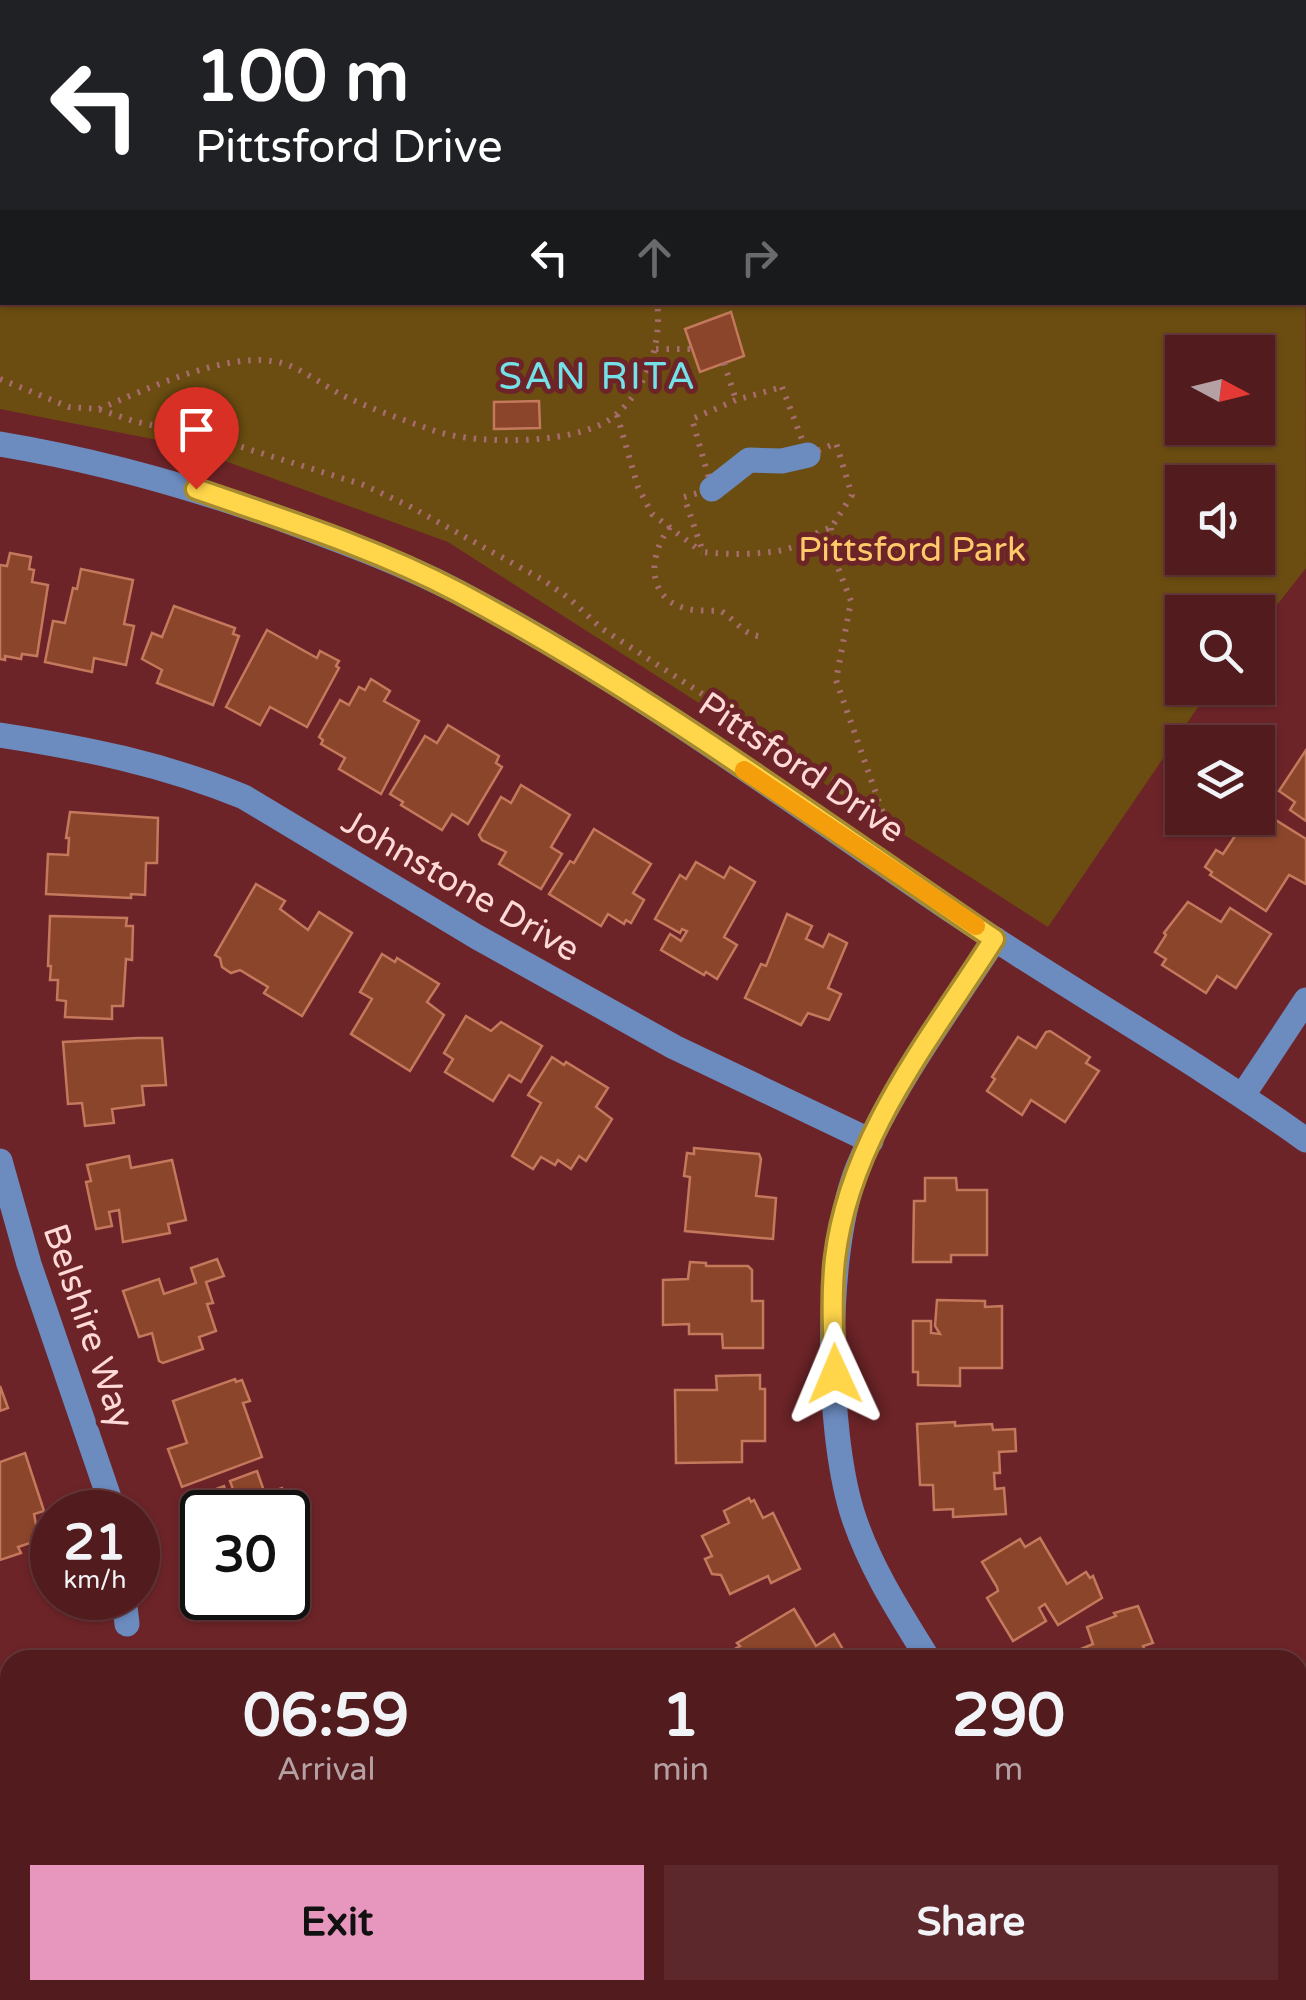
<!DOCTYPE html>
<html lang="en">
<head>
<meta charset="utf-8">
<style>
  :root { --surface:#521b1e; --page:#5c282b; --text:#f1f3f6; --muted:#b5a1a4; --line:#68393c; --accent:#e797bd }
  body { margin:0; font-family:"Varela Round",sans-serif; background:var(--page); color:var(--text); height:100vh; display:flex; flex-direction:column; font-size:38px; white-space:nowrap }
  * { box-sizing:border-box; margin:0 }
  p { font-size:32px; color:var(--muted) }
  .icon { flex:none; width:55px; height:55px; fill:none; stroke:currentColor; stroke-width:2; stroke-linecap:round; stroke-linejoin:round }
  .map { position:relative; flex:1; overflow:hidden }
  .panel { position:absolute; left:0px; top:1650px; width:1308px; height:350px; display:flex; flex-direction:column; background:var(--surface); border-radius:30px 30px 0 0; box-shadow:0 2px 8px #0004,0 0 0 2px var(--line) }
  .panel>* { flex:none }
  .top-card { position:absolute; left:0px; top:0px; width:1308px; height:305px; box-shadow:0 2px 8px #0004,0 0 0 2px var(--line); background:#202124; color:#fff; overflow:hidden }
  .needle { width:65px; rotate:97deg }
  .buttons { position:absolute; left:1165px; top:335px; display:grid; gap:20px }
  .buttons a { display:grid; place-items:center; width:110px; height:110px; border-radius:0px; background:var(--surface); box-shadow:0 2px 8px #0004,0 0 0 2px var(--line); font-size:50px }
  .speed { position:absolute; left:30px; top:1490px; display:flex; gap:20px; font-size:50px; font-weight:700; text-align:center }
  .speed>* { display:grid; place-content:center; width:130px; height:130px; border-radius:50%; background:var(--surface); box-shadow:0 2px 8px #0004,0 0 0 2px var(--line); line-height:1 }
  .speed small { font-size:25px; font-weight:400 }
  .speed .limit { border:5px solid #111; border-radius:15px; background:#fff; color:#111 }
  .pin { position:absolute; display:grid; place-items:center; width:85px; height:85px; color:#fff; margin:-102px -42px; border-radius:50% 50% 50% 0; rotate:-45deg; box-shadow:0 0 10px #0007 }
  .pin .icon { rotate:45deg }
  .me { position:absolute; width:110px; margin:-55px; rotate:359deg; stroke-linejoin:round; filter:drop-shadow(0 0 8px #0008) }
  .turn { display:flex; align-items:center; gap:35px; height:210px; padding:0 30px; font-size:45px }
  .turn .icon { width:130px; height:130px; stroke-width:2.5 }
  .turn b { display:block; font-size:70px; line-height:85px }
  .lanes { display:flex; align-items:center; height:95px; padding:0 30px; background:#0003; justify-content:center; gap:50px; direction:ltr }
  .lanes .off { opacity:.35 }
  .eta { display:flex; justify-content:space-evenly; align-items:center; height:170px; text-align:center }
  .eta b { font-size:60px; font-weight:800; line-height:70px }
  .button { display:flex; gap:20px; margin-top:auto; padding:20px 30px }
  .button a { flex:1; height:115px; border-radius:0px; background:var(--accent); color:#111; font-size:40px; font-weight:800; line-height:115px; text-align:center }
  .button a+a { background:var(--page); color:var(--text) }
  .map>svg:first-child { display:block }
  .green { fill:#6b4d11; fill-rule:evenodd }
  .building { fill:#8b452a; stroke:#c4785c; stroke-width:2.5 }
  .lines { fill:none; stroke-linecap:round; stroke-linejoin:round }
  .path { stroke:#a66c6d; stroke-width:6; stroke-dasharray:2.5 8; stroke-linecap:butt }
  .minor { stroke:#6c8bbf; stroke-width:25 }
  .route-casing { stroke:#a68a30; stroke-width:25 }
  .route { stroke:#ffd54a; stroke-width:18 }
  .slow { stroke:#f59e0b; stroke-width:18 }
  .labels { text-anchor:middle; stroke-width:10; stroke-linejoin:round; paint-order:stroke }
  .park-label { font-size:35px; fill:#fec968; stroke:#6d2428 }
  .street-label { font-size:35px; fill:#fed9d7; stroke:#6d2428 }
  .neighbourhood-label { font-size:38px; letter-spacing:2.5px; fill:#74e0e7; stroke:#6d2428 }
</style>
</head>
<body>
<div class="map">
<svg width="1306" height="2000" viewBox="0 0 1306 2000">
  <rect width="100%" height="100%" fill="#6d2428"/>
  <path class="green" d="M 0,0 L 1042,0 L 1045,2 L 2,2 L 2,302 L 1305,302 L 1305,201 L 1306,568 L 1258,629 L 1258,612 L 1182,612 L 1182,688 L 1211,688 L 1048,927 L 448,542 L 178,444 L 0,409 ZM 1182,352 L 1258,352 L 1258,428 L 1182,428 ZM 1182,482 L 1258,482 L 1258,558 L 1182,558 Z"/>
  <g class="building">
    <path d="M 1170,0 L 1247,0 L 1249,2 L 1168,2 Z"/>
    <path d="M 731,312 L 744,356 L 700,372 L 685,329 Z"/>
    <path d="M 539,401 L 540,428 L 494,429 L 494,402 Z"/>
    <path d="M 10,553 L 31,557 L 29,569 L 34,570 L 32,582 L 48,585 L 37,656 L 22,654 L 21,659 L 5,656 L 5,660 L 0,659 L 0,565 L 7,566 Z"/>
    <path d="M 81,569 L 133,580 L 124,624 L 134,626 L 126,665 L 94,658 L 92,672 L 45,662 L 53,621 L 65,623 L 73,588 L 77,589 Z"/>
    <path d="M 174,606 L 235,628 L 233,634 L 239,636 L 213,705 L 157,683 L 162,670 L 142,659 L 152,633 L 162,637 Z"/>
    <path d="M 267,630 L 317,658 L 320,651 L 339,661 L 336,666 L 339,668 L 307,727 L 270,707 L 260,725 L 226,707 Z"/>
    <path d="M 371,679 L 390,691 L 384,701 L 419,721 L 381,794 L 339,769 L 345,758 L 321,744 L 323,740 L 319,737 L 340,700 L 349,705 L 359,687 L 365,690 Z"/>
    <path d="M 448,725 L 499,756 L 496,763 L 502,767 L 468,824 L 452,814 L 442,830 L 401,805 L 403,802 L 390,794 L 425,736 L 437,743 Z"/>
    <path d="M 1306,750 L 1306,821 L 1290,810 L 1295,802 L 1279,791 Z"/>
    <path d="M 521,785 L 570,815 L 551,847 L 562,854 L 541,889 L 499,864 L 506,852 L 482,840 L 479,835 L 501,797 L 511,803 Z"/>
    <path d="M 1258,809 L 1306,839 L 1306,884 L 1289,875 L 1266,911 L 1210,875 L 1212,872 L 1205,867 L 1216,850 L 1223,854 L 1247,818 L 1258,818 Z"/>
    <path d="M 70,812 L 158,818 L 157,863 L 146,863 L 145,895 L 131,894 L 131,898 L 46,894 L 48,854 L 68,855 L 69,838 L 66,838 Z"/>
    <path d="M 594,829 L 651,864 L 633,893 L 644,900 L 631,923 L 626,920 L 624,924 L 608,914 L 601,926 L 549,894 L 570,861 L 574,863 Z"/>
    <path d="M 696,862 L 724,878 L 730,867 L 755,882 L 724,937 L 737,945 L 717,979 L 706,972 L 704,975 L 661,950 L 670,934 L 681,941 L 687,931 L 682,929 L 680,933 L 655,919 L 680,875 L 686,879 Z"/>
    <path d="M 256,884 L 285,901 L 280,909 L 308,930 L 319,912 L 352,933 L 302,1016 L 264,993 L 268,987 L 240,970 L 231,973 L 222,967 L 220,958 L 215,955 Z"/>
    <path d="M 1188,902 L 1221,922 L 1230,908 L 1271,934 L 1236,988 L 1217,976 L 1206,993 L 1162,965 L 1166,959 L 1155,952 L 1166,935 L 1164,933 Z"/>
    <path d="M 787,914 L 812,926 L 806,939 L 823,947 L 829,934 L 847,943 L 828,988 L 841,994 L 829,1020 L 808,1013 L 801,1025 L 745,998 L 761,964 L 766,966 Z"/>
    <path d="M 50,916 L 127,918 L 126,926 L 133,926 L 132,960 L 126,959 L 123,1006 L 112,1006 L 112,1019 L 65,1017 L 66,1001 L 57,1000 L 58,980 L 50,980 L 51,966 L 48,966 Z"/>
    <path d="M 382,954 L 395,962 L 397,958 L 439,984 L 427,1002 L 444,1015 L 410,1071 L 351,1034 L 372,999 L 360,992 Z"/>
    <path d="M 466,1016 L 491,1031 L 501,1022 L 542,1046 L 521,1082 L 509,1075 L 493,1101 L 445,1072 L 453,1059 L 444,1053 Z"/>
    <path d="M 1050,1031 L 1090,1057 L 1086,1063 L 1099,1071 L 1065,1122 L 1031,1100 L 1022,1115 L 987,1091 L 995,1079 L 992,1077 L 1018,1037 L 1036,1048 L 1046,1032 Z"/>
    <path d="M 138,1038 L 162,1038 L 166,1085 L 142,1086 L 144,1105 L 112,1109 L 114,1123 L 85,1126 L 82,1103 L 68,1104 L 63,1042 Z"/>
    <path d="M 552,1057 L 564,1065 L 566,1062 L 608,1088 L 596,1107 L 612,1119 L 586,1161 L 579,1156 L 571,1169 L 558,1160 L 555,1165 L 541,1157 L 533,1169 L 512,1156 L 541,1103 L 528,1095 Z"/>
    <path d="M 694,1148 L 759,1154 L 761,1159 L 756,1196 L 776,1198 L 773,1239 L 685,1231 L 690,1177 L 684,1176 L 687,1153 L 694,1154 Z"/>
    <path d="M 129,1156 L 131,1168 L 172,1160 L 186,1220 L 168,1224 L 170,1233 L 123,1242 L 119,1210 L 109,1212 L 112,1226 L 96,1229 L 86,1182 L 91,1181 L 87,1165 Z"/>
    <path d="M 925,1178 L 956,1178 L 957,1190 L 987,1190 L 987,1255 L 951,1255 L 951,1262 L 913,1262 L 914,1201 L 925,1201 Z"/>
    <path d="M 217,1259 L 224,1276 L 206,1282 L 213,1303 L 207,1304 L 216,1331 L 199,1337 L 203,1349 L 163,1363 L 159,1361 L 152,1333 L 139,1337 L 123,1291 L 159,1279 L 164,1294 L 196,1283 L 191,1268 Z"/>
    <path d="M 690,1262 L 706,1263 L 706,1266 L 748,1266 L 752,1270 L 752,1301 L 763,1301 L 763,1348 L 723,1348 L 722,1334 L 689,1334 L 689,1324 L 663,1325 L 663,1280 L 688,1279 Z"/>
    <path d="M 937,1300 L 985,1301 L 985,1307 L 1002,1306 L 1002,1368 L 960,1368 L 960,1386 L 918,1385 L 918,1372 L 913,1372 L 913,1321 L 931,1321 L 931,1333 L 940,1334 L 935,1326 Z"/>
    <path d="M 760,1375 L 760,1389 L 765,1389 L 765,1441 L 742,1441 L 742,1462 L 676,1463 L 675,1390 L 717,1390 L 716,1376 Z"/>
    <path d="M 235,1379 L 236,1382 L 242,1380 L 250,1401 L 243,1403 L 262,1457 L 182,1487 L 168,1449 L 187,1443 L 173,1401 Z"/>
    <path d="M 0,1386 L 8,1408 L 0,1411 Z"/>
    <path d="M 955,1422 L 955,1426 L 992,1424 L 993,1430 L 1015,1429 L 1016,1451 L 999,1452 L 1000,1473 L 994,1473 L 995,1489 L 1004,1488 L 1006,1514 L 953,1517 L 953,1509 L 934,1510 L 933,1485 L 920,1485 L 917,1424 Z"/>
    <path d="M 25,1453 L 44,1511 L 34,1514 L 39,1540 L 18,1547 L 21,1553 L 0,1560 L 0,1462 Z"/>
    <path d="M 257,1471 L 265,1494 L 282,1488 L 289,1506 L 283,1508 L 284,1512 L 202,1512 L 202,1545 L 186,1500 L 224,1486 L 227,1495 L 234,1492 L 230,1481 Z"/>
    <path d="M 749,1498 L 751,1502 L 754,1500 L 763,1518 L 773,1513 L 800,1569 L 771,1583 L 768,1576 L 730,1594 L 721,1575 L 712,1574 L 705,1559 L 712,1556 L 702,1536 L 729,1523 L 724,1511 Z"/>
    <path d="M 1040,1538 L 1067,1584 L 1086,1572 L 1090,1578 L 1093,1576 L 1102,1598 L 1058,1625 L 1045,1604 L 1039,1608 L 1046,1621 L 1013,1641 L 987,1598 L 998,1591 L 997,1587 L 982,1562 L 1020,1539 L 1025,1547 Z"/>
    <path d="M 1138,1606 L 1153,1643 L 1143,1646 L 1147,1655 L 1142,1660 L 1055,1660 L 1093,1644 L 1087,1627 L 1116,1616 L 1114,1613 Z"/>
    <path d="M 794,1609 L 816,1646 L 834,1634 L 849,1660 L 739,1660 L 733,1650 L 740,1646 L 737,1643 Z"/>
    <path d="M 6,1906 L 10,1908 L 10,1947 L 0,1943 L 0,1920 Z"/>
    <rect x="907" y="1990" width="73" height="10"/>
    <path d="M 1158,1990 L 1226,1990 L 1226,2000 L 1159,2000 Z"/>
  </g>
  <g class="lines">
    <g class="path">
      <path d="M 292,0 L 295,2"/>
      <path d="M 656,349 L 692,349"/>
      <path d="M 724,363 L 736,400"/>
      <path d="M 0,379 L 69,407 L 98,409 L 133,421 L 219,440 L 364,485 L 409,506 L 543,580 L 570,599 L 601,628 L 879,809"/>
      <path d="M 782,387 L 808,455 L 836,443 L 852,495 L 831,528 C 817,531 814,536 802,543 C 781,556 728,555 703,552 L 684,497 L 712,489 L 692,419 L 736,400 Z"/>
      <path d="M 99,409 C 147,389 230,349 282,363 C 302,369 323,385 342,395 C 371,409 404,420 435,431 C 477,445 584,446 618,413 C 648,385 662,343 657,302"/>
      <path d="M 617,415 L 638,487 L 652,514 L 702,552"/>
      <path d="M 670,527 C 650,552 645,594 681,607 C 694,612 708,610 721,611 C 739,622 742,636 766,637"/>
      <path d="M 831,528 L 833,555 L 851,601 L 836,680 L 885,819 L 880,827"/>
      <path d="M 801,544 L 812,552 L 832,555"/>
      <path d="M 0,1830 L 10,1836"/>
      <path d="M 343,1990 L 366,2000"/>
    </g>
    <g class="minor">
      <path d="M 0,444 C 103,461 200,489 298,525 C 352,545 406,565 458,592 C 633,684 794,804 958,915 C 1073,992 1194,1060 1306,1140"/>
      <path d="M 712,489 L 749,460 L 782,461 L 808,455"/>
      <path d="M 0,735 C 85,748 164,764 244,797 L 477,937 L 674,1047 L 871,1141"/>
      <path d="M 1243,1095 L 1306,1000"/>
      <path d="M 0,1161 L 29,1264 L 114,1512"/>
      <path d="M 124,1598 L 127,1624"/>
      <path d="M 929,1660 C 899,1612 869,1566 852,1512 C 826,1427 824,1250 858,1167 C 892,1086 947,1013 995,939"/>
      <path d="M 1044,1990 L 1045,2000"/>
    </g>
  </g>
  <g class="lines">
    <defs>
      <path id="route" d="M 196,489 C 285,520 375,548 458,592 C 646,692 819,820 994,939 C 931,1038 849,1138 835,1259 C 831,1296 833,1336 835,1374"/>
    </defs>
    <use href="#route" class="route-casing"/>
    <use href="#route" class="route"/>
    <path class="slow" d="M 744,770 L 976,926"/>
  </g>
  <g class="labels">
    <g class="park-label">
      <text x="912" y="561">Pittsford Park</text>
    </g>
    <g class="street-label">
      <text transform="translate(802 767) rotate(34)" y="12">Pittsford Drive</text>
      <text transform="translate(461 885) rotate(30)" y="12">Johnstone Drive</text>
      <text transform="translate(89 1326) rotate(71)" y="12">Belshire Way</text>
    </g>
    <g class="neighbourhood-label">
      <text x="598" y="389">SAN RITA</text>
    </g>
  </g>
</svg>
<div class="buttons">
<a><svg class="needle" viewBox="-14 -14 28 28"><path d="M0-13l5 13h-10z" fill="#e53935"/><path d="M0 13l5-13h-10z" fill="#b5a1a4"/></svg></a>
<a><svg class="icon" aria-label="sound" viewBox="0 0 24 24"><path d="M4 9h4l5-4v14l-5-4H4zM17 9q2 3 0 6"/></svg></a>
<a><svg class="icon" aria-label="search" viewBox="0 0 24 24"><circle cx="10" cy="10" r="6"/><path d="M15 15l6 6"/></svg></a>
<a><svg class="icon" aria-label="layers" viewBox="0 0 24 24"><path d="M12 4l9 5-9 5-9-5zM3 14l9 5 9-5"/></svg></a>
</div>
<div class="speed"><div>21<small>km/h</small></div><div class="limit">30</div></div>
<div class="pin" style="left:196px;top:489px;background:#d93025"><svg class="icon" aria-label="arrive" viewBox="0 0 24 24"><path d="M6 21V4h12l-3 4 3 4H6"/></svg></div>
<svg class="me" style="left:835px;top:1374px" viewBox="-20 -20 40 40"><path d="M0-17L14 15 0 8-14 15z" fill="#ffd54a" stroke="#fff" stroke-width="4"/></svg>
<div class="top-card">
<div class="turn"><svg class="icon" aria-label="left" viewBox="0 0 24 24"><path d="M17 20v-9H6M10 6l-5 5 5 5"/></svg><div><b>100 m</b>Pittsford Drive</div></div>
<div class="lanes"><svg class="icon" aria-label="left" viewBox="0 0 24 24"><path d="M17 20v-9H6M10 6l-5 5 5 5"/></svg><svg class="icon off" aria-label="ahead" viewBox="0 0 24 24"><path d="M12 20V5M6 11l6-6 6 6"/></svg><svg class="icon off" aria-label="right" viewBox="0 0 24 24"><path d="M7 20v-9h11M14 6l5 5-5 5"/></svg></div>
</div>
<section class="panel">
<div class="eta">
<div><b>06:59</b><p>Arrival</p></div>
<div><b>1</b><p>min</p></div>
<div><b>290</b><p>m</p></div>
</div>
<div class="button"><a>Exit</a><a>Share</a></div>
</section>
</div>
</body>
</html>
